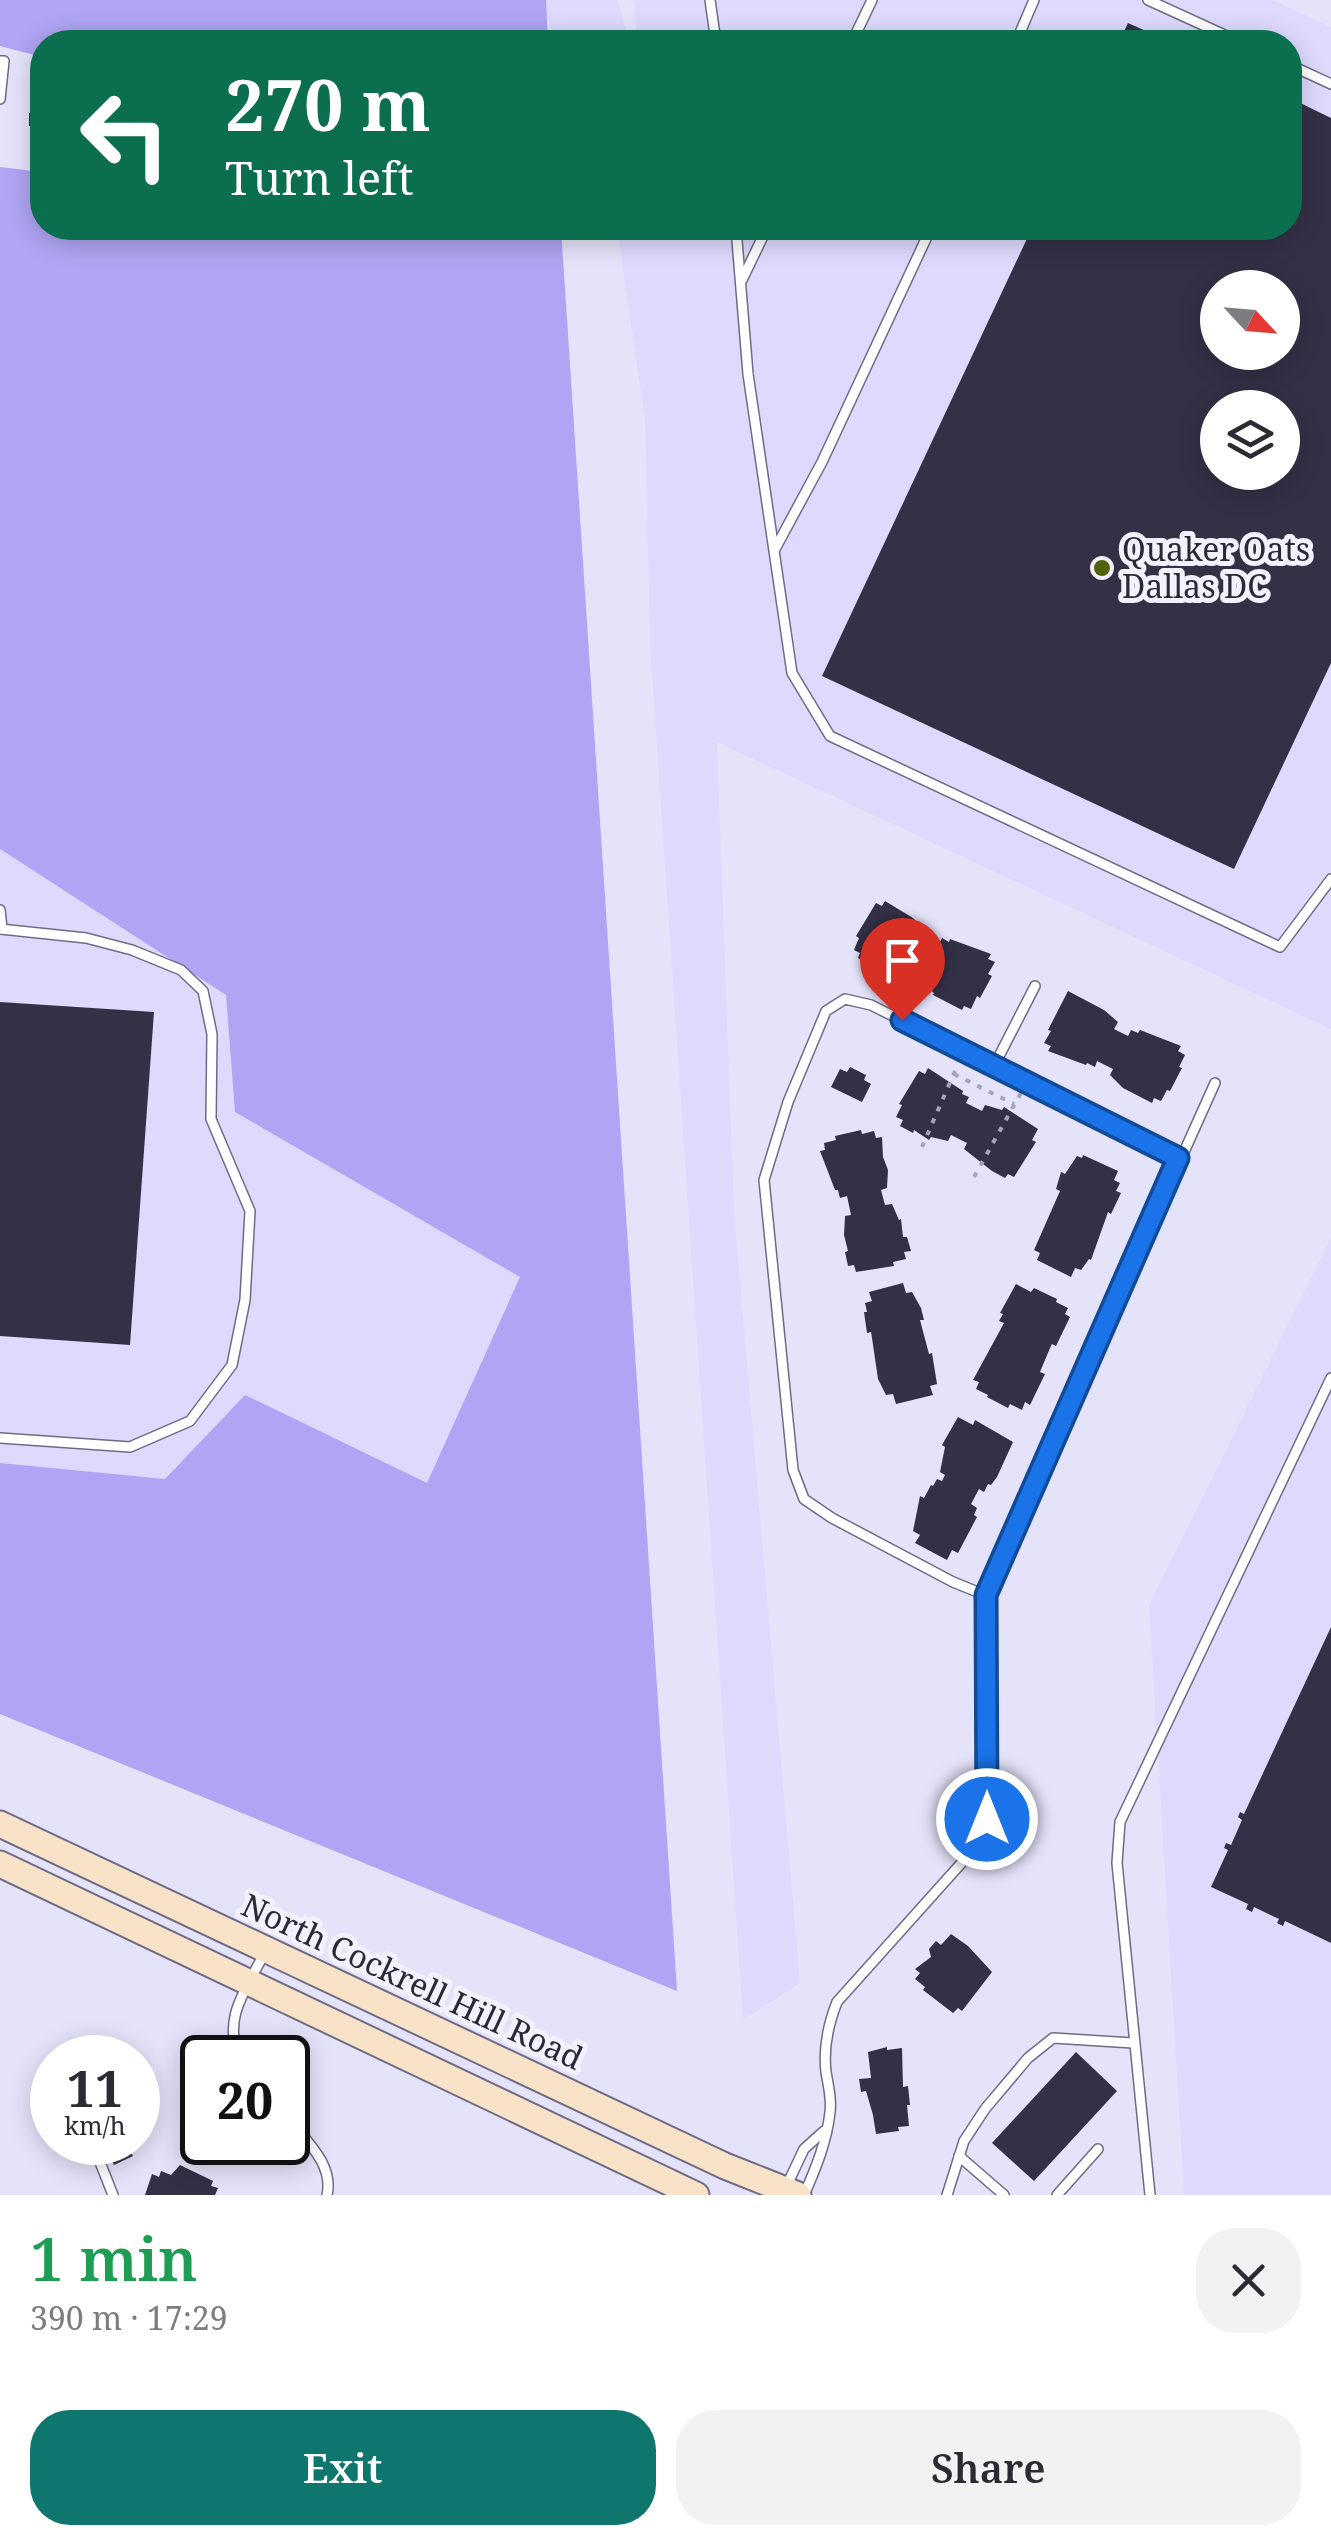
<!DOCTYPE html>
<html lang="en">
<head>
<meta charset="utf-8">
<style>
  :root { --surface:#fff; --page:#f2f2f3; --text:#2b2b33; --muted:#7c7c81; --accent:#0f766e }
  body { margin:0; font-family:"Noto Serif",serif; background:var(--page); color:var(--text); height:100vh; display:flex; flex-direction:column; font-size:38px; white-space:nowrap }
  * { box-sizing:border-box; margin:0 }
  p { font-size:32px; color:var(--muted) }
  .icon { flex:none; width:55px; height:55px; fill:none; stroke:currentColor; stroke-width:2; stroke-linecap:round; stroke-linejoin:round }
  .map { position:relative; height:2195px; overflow:hidden }
  .details { display:flex; flex-direction:column; background:var(--surface); flex:1 }
  .details>* { flex:none }
  .hud { position:absolute; left:30px; top:30px; width:1272px; height:210px; border-radius:40px; box-shadow:0 5px 25px #0003; background:#0b6e4f; color:#fff; overflow:hidden }
  .needle { width:65px; rotate:116deg }
  .fabs { position:absolute; left:1200px; top:270px; display:grid; gap:20px }
  .fabs a { display:grid; place-items:center; width:100px; height:100px; border-radius:50%; background:var(--surface); box-shadow:0 5px 25px #0003; font-size:50px }
  .speed { position:absolute; left:30px; top:2035px; display:flex; gap:20px; font-size:50px; font-weight:700; text-align:center }
  .speed>* { display:grid; place-content:center; width:130px; height:130px; border-radius:50%; background:var(--surface); box-shadow:0 5px 25px #0003; line-height:1 }
  .speed small { font-size:25px; font-weight:400 }
  .speed .limit { border:5px solid #111; border-radius:15px; background:#fff; color:#111 }
  .pin { position:absolute; display:grid; place-items:center; width:85px; height:85px; color:#fff; margin:-102px -42px; border-radius:50% 50% 50% 0; rotate:-45deg; box-shadow:0 0 10px #0007 }
  .pin .icon { rotate:45deg }
  .me { position:absolute; width:110px; margin:-55px; rotate:0deg; stroke-linejoin:round; filter:drop-shadow(0 0 8px #0008) }
  .turn { display:flex; align-items:center; gap:35px; height:210px; padding:0 30px; font-size:45px }
  .turn .icon { width:130px; height:130px; stroke-width:2.5 }
  .turn b { display:block; font-size:70px; line-height:85px }
  .round { display:grid; place-items:center; flex:none; width:105px; height:105px; border-radius:40px; background:var(--page) }
  .headline { display:flex; align-items:center; justify-content:space-between; height:170px; padding:0 30px }
  h1 { font-size:60px; font-weight:600; line-height:75px; color:#1e9e55 }
  .button { display:flex; gap:20px; margin-top:auto; padding:20px 30px }
  .button a { flex:1; height:115px; border-radius:40px; background:var(--accent); color:#fff; font-size:40px; font-weight:600; line-height:115px; text-align:center }
  .button a+a { background:var(--page); color:var(--text) }
  .map>svg:first-child { display:block }
  .built { fill:#dedafe; fill-rule:evenodd }
  .forest { fill:#b0a4f4 }
  .building { fill:#343147; fill-rule:evenodd }
  .lines { fill:none; stroke-linecap:round; stroke-linejoin:round }
  .service-casing { stroke:#6e6b85; stroke-width:12 }
  .secondary-casing { stroke:#6e6b85; stroke-width:29 }
  .path { stroke:#a6a5b8; stroke-width:4; stroke-dasharray:5 8; stroke-linecap:butt }
  .service { stroke:#fff; stroke-width:9 }
  .secondary { stroke:#f8e3c8; stroke-width:25 }
  .route-casing { stroke:#114b97; stroke-width:25 }
  .route { stroke:#1a73e8; stroke-width:18 }
  .poi-dot { fill:#4f630d; stroke:#f2f1fd; stroke-width:4 }
  .labels { text-anchor:middle; stroke-width:10; stroke-linejoin:round; paint-order:stroke }
  .poi-label { font-size:32px; fill:#2a2934; stroke:#f2f1fd; text-anchor:start }
  .street-label { font-size:32px; fill:#2a2934; stroke:#f2f1fd }
</style>
</head>
<body>
<div class="map">
<svg width="1331" height="2195" viewBox="0 0 1331 2195">
  <rect width="100%" height="100%" fill="#e5e3fa"/>
  <g class="built">
    <path d="M 540,0 L 618,0 L 629,42 L 558,42 Z"/>
    <path d="M 633,0 L 1272,0 L 1331,27 L 1331,1029 L 717,742 L 734,1211 L 800,1983 L 743,2020 L 650,644 L 645,419 L 617,228 L 1290,228 L 1290,42 L 638,42 ZM 1218,288 L 1282,288 L 1282,352 L 1218,352 ZM 1218,408 L 1282,408 L 1282,472 L 1218,472 Z"/>
    <path d="M 0,849 L 226,995 L 235,1112 L 520,1277 L 427,1484 L 245,1395 L 165,1479 L 0,1463 Z"/>
    <path d="M 1331,1238 L 1331,2195 L 1184,2195 L 1149,1605 Z"/>
  </g>
  <g class="forest">
    <path d="M 0,0 L 546,0 L 548,42 L 42,42 L 42,57 L 0,46 Z"/>
    <path d="M 0,167 L 42,172 L 42,228 L 561,228 L 677,1991 L 0,1714 L 0,1463 L 165,1479 L 245,1395 L 427,1483 L 520,1277 L 235,1112 L 226,995 L 0,849 Z"/>
  </g>
  <g class="building">
    <path d="M 1128,23 L 1171,42 L 1119,42 Z"/>
    <path d="M 39,87 L 42,87 L 42,149 L 36,149 L 33,126 L 29,126 L 29,113 L 34,113 L 34,101 L 39,101 Z"/>
    <path d="M 1290,98 L 1331,118 L 1331,663 L 1234,869 L 822,676 L 1032,228 L 1290,228 ZM 1218,288 L 1282,288 L 1282,352 L 1218,352 ZM 1218,408 L 1282,408 L 1282,472 L 1218,472 Z"/>
    <path d="M 885,901 L 913,918 L 926,931 L 924,936 L 939,944 L 942,938 L 949,942 L 950,939 L 991,954 L 988,959 L 995,962 L 988,974 L 992,976 L 980,998 L 977,996 L 971,1009 L 964,1006 L 962,1010 L 933,995 L 934,993 L 920,982 L 923,976 L 908,968 L 905,974 L 899,970 L 897,973 L 888,969 L 886,971 L 871,961 L 870,964 L 858,958 L 860,953 L 854,950 L 859,938 L 856,936 L 876,903 L 882,906 Z"/>
    <path d="M 1068,991 L 1104,1010 L 1118,1022 L 1114,1029 L 1128,1036 L 1131,1030 L 1138,1033 L 1140,1030 L 1181,1046 L 1178,1051 L 1185,1055 L 1179,1067 L 1182,1068 L 1170,1091 L 1167,1090 L 1161,1101 L 1154,1098 L 1152,1103 L 1123,1088 L 1110,1075 L 1113,1069 L 1097,1061 L 1095,1067 L 1087,1063 L 1086,1065 L 1048,1051 L 1051,1046 L 1044,1043 L 1051,1031 L 1048,1030 Z"/>
    <path d="M 0,1002 L 154,1012 L 130,1345 L 0,1336 Z"/>
    <path d="M 850,1067 L 866,1075 L 864,1080 L 871,1084 L 862,1102 L 831,1087 L 840,1069 L 847,1072 Z"/>
    <path d="M 928,1068 L 963,1091 L 962,1094 L 969,1097 L 966,1103 L 982,1111 L 985,1105 L 1002,1110 L 1004,1107 L 1038,1129 L 1032,1140 L 1036,1142 L 1014,1177 L 1008,1174 L 1005,1178 L 992,1171 L 964,1149 L 967,1143 L 951,1135 L 948,1141 L 931,1137 L 929,1140 L 914,1130 L 913,1133 L 900,1126 L 903,1120 L 896,1117 L 902,1105 L 899,1104 L 919,1071 L 925,1074 Z"/>
    <path d="M 861,1130 L 862,1134 L 874,1131 L 876,1138 L 882,1137 L 883,1157 L 888,1170 L 887,1188 L 881,1190 L 885,1205 L 892,1204 L 899,1220 L 901,1219 L 903,1237 L 907,1237 L 911,1251 L 904,1252 L 906,1259 L 893,1262 L 894,1266 L 856,1272 L 854,1265 L 848,1266 L 845,1252 L 848,1251 L 844,1235 L 845,1216 L 851,1215 L 847,1196 L 840,1198 L 838,1190 L 835,1190 L 820,1151 L 825,1150 L 824,1143 L 836,1140 L 835,1136 Z"/>
    <path d="M 1083,1155 L 1118,1171 L 1114,1180 L 1120,1183 L 1116,1191 L 1121,1193 L 1111,1214 L 1108,1212 L 1107,1215 L 1091,1260 L 1089,1259 L 1081,1270 L 1075,1268 L 1071,1277 L 1037,1260 L 1040,1253 L 1034,1250 L 1060,1191 L 1056,1189 L 1061,1172 L 1065,1174 L 1077,1156 L 1082,1158 Z"/>
    <path d="M 903,1283 L 906,1293 L 912,1292 L 921,1308 L 924,1320 L 920,1320 L 929,1354 L 932,1353 L 937,1384 L 930,1386 L 933,1395 L 896,1404 L 893,1394 L 886,1395 L 878,1379 L 872,1338 L 871,1332 L 867,1333 L 864,1312 L 867,1312 L 865,1303 L 872,1301 L 869,1292 Z"/>
    <path d="M 1016,1284 L 1031,1292 L 1034,1288 L 1057,1299 L 1056,1302 L 1068,1308 L 1065,1314 L 1070,1317 L 1056,1346 L 1052,1344 L 1050,1348 L 1040,1372 L 1045,1374 L 1030,1405 L 1025,1402 L 1022,1410 L 1010,1404 L 1008,1408 L 987,1397 L 988,1395 L 976,1389 L 979,1382 L 973,1380 L 1004,1323 L 999,1321 L 1003,1314 L 1000,1313 Z"/>
    <path d="M 958,1417 L 973,1425 L 975,1420 L 1013,1442 L 997,1477 L 991,1485 L 988,1484 L 984,1492 L 979,1489 L 971,1504 L 977,1508 L 974,1515 L 977,1517 L 958,1553 L 952,1550 L 947,1560 L 915,1543 L 920,1535 L 913,1531 L 920,1496 L 924,1498 L 931,1485 L 933,1486 L 937,1479 L 942,1481 L 945,1475 L 940,1472 L 945,1447 L 942,1445 Z"/>
    <path d="M 1331,1627 L 1331,1943 L 1285,1921 L 1283,1926 L 1277,1923 L 1279,1919 L 1254,1907 L 1252,1912 L 1246,1909 L 1248,1904 L 1211,1887 L 1228,1850 L 1224,1848 L 1226,1843 L 1231,1845 L 1242,1820 L 1238,1817 L 1240,1812 L 1244,1814 Z"/>
    <path d="M 951,1934 L 968,1946 L 992,1972 L 962,2011 L 958,2008 L 953,2013 L 923,1990 L 925,1987 L 915,1979 L 920,1973 L 915,1969 L 931,1957 L 929,1949 L 936,1941 L 941,1945 Z"/>
    <path d="M 887,2047 L 887,2050 L 902,2048 L 903,2087 L 908,2086 L 910,2105 L 907,2105 L 909,2126 L 898,2127 L 899,2131 L 876,2134 L 873,2115 L 866,2091 L 861,2092 L 859,2079 L 871,2078 L 868,2052 Z"/>
    <path d="M 1076,2052 L 1117,2091 L 1034,2181 L 992,2143 Z"/>
    <path d="M 103,2142 L 126,2142 L 133,2156 L 114,2165 Z"/>
    <path d="M 180,2165 L 213,2181 L 211,2186 L 218,2188 L 215,2195 L 145,2195 L 152,2174 L 159,2177 L 161,2171 L 171,2175 Z"/>
  </g>
  <g class="lines">
    <defs>
      <g id="service">
        <path d="M 710,0 L 716,42"/>
        <path d="M 1148,0 L 1240,42"/>
        <path d="M 852,42 L 872,0"/>
        <path d="M 1016,42 L 1034,0"/>
        <path d="M 0,61 L 4,61 L 0,99"/>
        <path d="M 1290,65 L 1331,84"/>
        <path d="M 736,228 L 748,374 L 792,673 L 830,736 L 1280,947 L 1331,879"/>
        <path d="M 742,280 L 767,228"/>
        <path d="M 775,549 L 822,462 L 931,228"/>
        <path d="M 0,910 L 2,929"/>
        <path d="M 0,929 L 86,938 L 132,950 L 181,970 L 203,991 L 212,1034 L 211,1119 L 250,1211 L 245,1300 L 232,1365 L 190,1421 L 130,1447 L 0,1438"/>
        <path d="M 994,1066 L 1035,986"/>
        <path d="M 985,1595 L 953,1582 L 832,1518 L 804,1499 L 793,1470 L 764,1180 L 788,1102 L 826,1011 L 845,999 L 871,1005 L 1178,1158"/>
        <path d="M 240,2058 C 221,2019 247,1988 265,1952"/>
        <path d="M 288,2118 C 306,2141 334,2164 327,2195"/>
        <path d="M 92,2142 L 113,2195"/>
        <path d="M 959,2156 L 1004,2195"/>
        <path d="M 787,2185 L 804,2149 L 824,2131"/>
        <path d="M 804,2195 C 816,2168 827,2141 830,2112 C 832,2099 828,2085 826,2072 C 823,2047 828,2025 837,2002 L 974,1849 L 985,1831 L 985,1595 L 1215,1083"/>
        <path d="M 947,2195 L 964,2141 L 985,2109 L 1028,2058 L 1053,2038 L 1133,2043"/>
        <path d="M 1057,2195 L 1098,2149"/>
        <path d="M 1150,2195 L 1117,1863 L 1120,1822 L 1331,1378"/>
      </g>
      <g id="secondary">
        <path d="M 0,1824 L 725,2166 L 798,2195"/>
        <path d="M 0,1864 L 696,2195"/>
      </g>
    </defs>
    <use href="#service" class="service-casing"/>
    <use href="#secondary" class="secondary-casing"/>
    <g class="path">
      <path d="M 954,1074 L 1014,1104"/>
      <path d="M 922,1147 L 958,1064"/>
      <path d="M 974,1177 L 1022,1091"/>
    </g>
    <use href="#service" class="service"/>
    <use href="#secondary" class="secondary"/>
  </g>
  <g class="lines">
    <defs>
      <path id="route" d="M 902,1020 L 1178,1158 L 986,1595 L 987,1819"/>
    </defs>
    <use href="#route" class="route-casing"/>
    <use href="#route" class="route"/>
  </g>
  <circle class="poi-dot" cx="1102" cy="568" r="10"/>
  <g class="labels">
    <g class="poi-label">
      <text x="1122" y="561">Quaker Oats<tspan x="1122" dy="37">Dallas DC</tspan></text>
    </g>
    <g class="street-label">
      <text transform="translate(412 1982) rotate(25)" y="11">North Cockrell Hill Road</text>
    </g>
  </g>
</svg>
<div class="fabs">
<a><svg class="needle" viewBox="-14 -14 28 28"><path d="M0-13l5 13h-10z" fill="#e53935"/><path d="M0 13l5-13h-10z" fill="#7c7c81"/></svg></a>
<a><svg class="icon" aria-label="layers" viewBox="0 0 24 24"><path d="M12 4l9 5-9 5-9-5zM3 14l9 5 9-5"/></svg></a>
</div>
<div class="speed"><div>11<small>km/h</small></div><div class="limit">20</div></div>
<div class="pin" style="left:902px;top:1020px;background:#d93025"><svg class="icon" aria-label="arrive" viewBox="0 0 24 24"><path d="M6 21V4h12l-3 4 3 4H6"/></svg></div>
<svg class="me" style="left:987px;top:1819px" viewBox="-20 -20 40 40"><circle r="17" fill="#1a73e8" stroke="#fff" stroke-width="3"/><path d="M0-11L8 9 0 5-8 9z" fill="#fff"/></svg>
<div class="hud">
<div class="turn"><svg class="icon" aria-label="left" viewBox="0 0 24 24"><path d="M17 20v-9H6M10 6l-5 5 5 5"/></svg><div><b>270 m</b>Turn left</div></div>
</div>
</div>
<section class="details">
<div class="headline"><div><h1>1 min</h1><p>390 m · 17:29</p></div><a class="round"><svg class="icon" aria-label="close" viewBox="0 0 24 24"><path d="M6 6l12 12M18 6L6 18"/></svg></a></div>
<div class="button"><a>Exit</a><a>Share</a></div>
</section>
</body>
</html>
